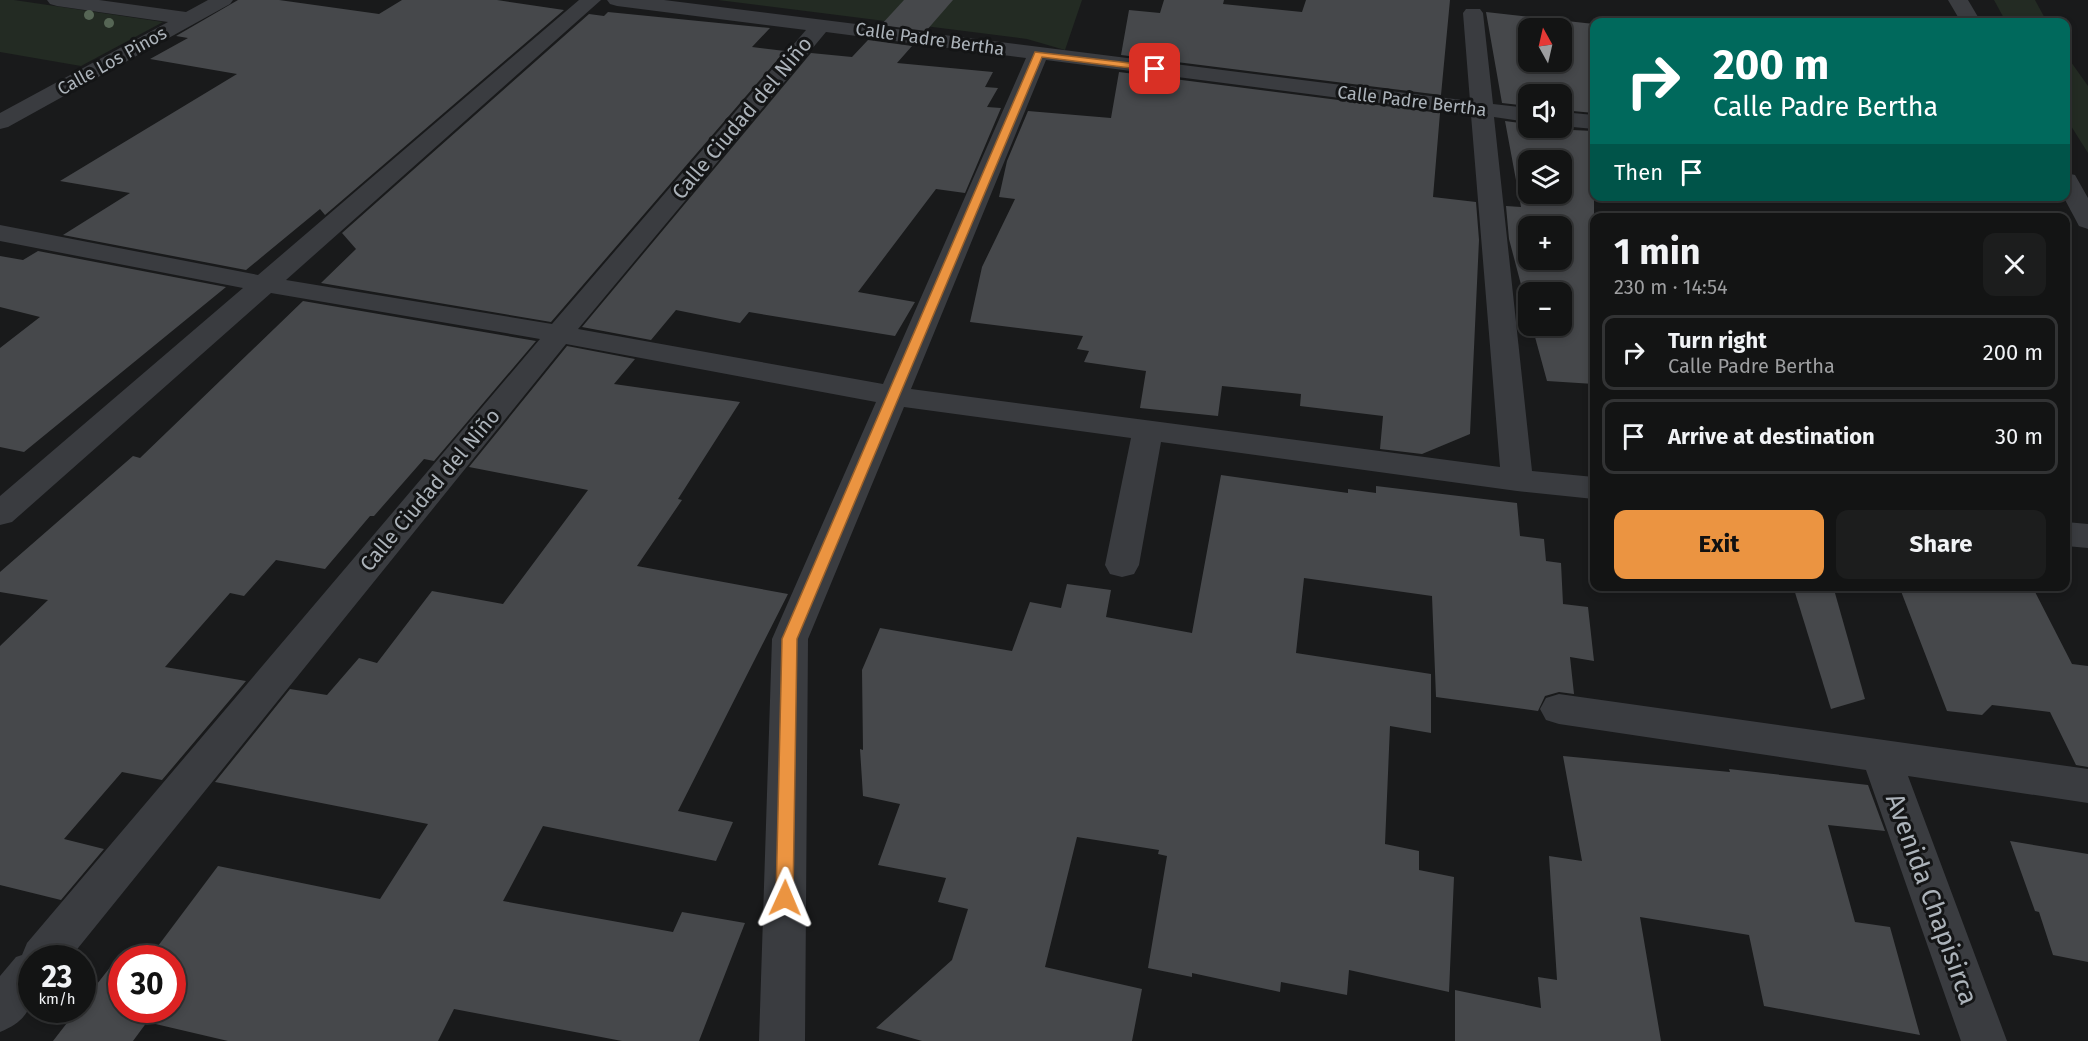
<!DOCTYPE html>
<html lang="en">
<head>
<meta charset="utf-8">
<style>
  :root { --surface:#131414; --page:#1c1d1d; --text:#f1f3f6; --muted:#9d9ea0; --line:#323334; --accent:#eb9441 }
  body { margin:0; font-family:"Fira Sans",sans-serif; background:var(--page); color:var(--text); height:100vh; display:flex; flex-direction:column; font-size:22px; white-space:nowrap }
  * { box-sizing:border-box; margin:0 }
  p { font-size:20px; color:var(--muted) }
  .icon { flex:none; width:33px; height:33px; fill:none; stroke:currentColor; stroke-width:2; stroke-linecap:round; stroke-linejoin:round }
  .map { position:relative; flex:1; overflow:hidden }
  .details { position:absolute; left:1590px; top:213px; width:480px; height:378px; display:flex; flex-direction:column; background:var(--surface); border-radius:12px; box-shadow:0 3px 9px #0003,0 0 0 2px var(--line) }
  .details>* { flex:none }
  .banner { position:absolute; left:1590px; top:18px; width:480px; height:183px; border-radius:12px; box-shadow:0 3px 9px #0003,0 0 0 2px var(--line); background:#00695c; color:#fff; overflow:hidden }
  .needle { width:39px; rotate:352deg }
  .controls { position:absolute; left:1518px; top:18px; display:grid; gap:12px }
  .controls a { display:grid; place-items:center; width:54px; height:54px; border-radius:12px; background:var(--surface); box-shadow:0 3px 9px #0003,0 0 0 2px var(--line); font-size:30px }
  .speed { position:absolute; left:18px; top:945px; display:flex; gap:12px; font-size:30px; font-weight:700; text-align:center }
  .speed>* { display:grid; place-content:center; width:78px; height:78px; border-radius:50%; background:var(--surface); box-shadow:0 3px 9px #0003,0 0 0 2px var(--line); line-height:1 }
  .speed small { font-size:15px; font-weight:400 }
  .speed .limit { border:9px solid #d22; background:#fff; color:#111 }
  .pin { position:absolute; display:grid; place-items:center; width:51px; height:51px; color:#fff; margin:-26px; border-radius:12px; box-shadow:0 3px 9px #0006 }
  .me { position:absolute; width:66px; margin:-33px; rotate:1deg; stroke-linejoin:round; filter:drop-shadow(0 0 4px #0008) }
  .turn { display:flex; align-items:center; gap:21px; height:126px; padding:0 24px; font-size:27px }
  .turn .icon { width:78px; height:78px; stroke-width:2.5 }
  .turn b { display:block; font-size:42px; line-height:51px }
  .then { display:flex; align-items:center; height:57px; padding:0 24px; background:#0003; gap:12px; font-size:22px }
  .round { display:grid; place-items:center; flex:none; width:63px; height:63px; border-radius:12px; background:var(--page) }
  .headline { display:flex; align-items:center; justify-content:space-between; height:102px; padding:0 24px }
  h1 { font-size:36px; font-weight:700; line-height:45px }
  .primary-button { display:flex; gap:12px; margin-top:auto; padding:12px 24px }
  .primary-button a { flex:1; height:69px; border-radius:12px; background:var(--accent); color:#111; font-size:24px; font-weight:700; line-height:69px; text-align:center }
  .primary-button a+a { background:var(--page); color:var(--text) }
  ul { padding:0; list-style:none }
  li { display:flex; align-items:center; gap:18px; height:75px; margin:0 12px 9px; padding:0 12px; border:3px solid var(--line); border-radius:12px }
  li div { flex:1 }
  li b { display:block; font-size:22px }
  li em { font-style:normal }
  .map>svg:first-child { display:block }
  .green { fill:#232b23 }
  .building { fill:#46484b; fill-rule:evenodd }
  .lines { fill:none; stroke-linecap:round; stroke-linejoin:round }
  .minor { fill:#3a3c40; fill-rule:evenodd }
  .tree { fill:#566655 }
  .route { fill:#eb9441; stroke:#99602a; stroke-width:1.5 }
  .labels { text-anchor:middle; stroke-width:6; stroke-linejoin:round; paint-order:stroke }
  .far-street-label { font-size:18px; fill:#acb3ba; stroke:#141516 }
  .street-label { font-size:21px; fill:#acb3ba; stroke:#141516 }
  .near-street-label { font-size:26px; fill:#acb3ba; stroke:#141516 }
</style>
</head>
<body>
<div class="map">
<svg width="2088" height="1041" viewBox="0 0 2088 1041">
  <rect width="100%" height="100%" fill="#191a1b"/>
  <g class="green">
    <path d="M 0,0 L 14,0 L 163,22 L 81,66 L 0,52 Z"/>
    <path d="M 718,0 L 1082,0 L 1065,50 L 1027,39 Z"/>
    <path d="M 1994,0 L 2035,0 L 2047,22 L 2006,22 Z"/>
    <path d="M 2066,55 L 2088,86 L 2088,153 L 2066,118 Z"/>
  </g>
  <g class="building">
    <path d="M 238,0 L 279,0 L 379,14 L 402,0 L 497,0 L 564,10 L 325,215 L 320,209 L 246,270 L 63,235 L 130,193 L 60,181 L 237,74 L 150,59 L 188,38 L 176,36 Z"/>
    <path d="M 904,0 L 953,0 L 926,31 L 881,25 Z"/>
    <path d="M 1164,0 L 1224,0 L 1223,4 L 1302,12 L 1306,0 L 1450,0 L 1441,95 L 1121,55 L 1129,10 L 1160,13 Z"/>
    <path d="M 608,12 L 770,28 L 752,47 L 785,51 L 551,322 L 321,283 L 356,249 L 342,233 L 589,14 L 604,16 Z"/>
    <path d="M 1486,12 L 1594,24 L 1594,113 L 1562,110 L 1562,94 L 1528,94 L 1528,106 L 1502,103 ZM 1528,28 L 1562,28 L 1562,62 L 1528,62 Z"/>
    <path d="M 868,40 L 912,46 L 897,63 L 993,72 L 985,87 L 998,88 L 987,107 L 1001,108 L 965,193 L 936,189 L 858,292 L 915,302 L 895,336 L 749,312 L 740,323 L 676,310 L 651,340 L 582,327 L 811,53 L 852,57 Z"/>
    <path d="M 1119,72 L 1440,113 L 1433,197 L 1476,202 L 1479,240 L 1470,434 L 1422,454 L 1380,449 L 1383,416 L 1300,406 L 1301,394 L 1222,386 L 1218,416 L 1140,408 L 1146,371 L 1084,362 L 1089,351 L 1077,349 L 1083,336 L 970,322 L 982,267 L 1015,199 L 999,197 L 1007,161 L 1028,111 L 1111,118 Z"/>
    <path d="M 1505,121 L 1528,124 L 1528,128 L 1594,131 L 1594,384 L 1547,381 L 1532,326 L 1562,326 L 1562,292 L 1528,292 L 1528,311 L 1509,239 L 1506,206 L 1521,207 ZM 1528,160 L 1562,160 L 1562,194 L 1528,194 ZM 1528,226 L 1562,226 L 1562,260 L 1528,260 Z"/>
    <path d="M 38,251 L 226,287 L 24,452 L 0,447 L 0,348 L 40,317 L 0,307 L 0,256 L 23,260 Z"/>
    <path d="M 303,301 L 536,341 L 434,461 L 424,459 L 374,516 L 370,516 L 325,569 L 276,560 L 244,596 L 230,593 L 165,667 L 246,681 L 162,780 L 122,772 L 64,839 L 104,849 L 61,900 L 0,885 L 0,646 L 48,600 L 0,592 L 0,572 L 133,456 L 140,458 Z"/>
    <path d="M 567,346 L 635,359 L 614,384 L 740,402 L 678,499 L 682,500 L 637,566 L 788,594 L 678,811 L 733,822 L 716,861 L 543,826 L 503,901 L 673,932 L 682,912 L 745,923 L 699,1041 L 622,1041 L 454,1009 L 438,1041 L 228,1041 L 147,1022 L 133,1041 L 53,1041 L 77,1010 L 82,1010 L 82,1003 L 123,951 L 149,958 L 218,866 L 380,899 L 428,824 L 215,782 L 290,689 L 327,695 L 359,658 L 377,663 L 432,591 L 503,604 L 588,490 L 469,467 ZM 122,958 L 172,958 L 172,1010 L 122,1010 Z"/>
    <path d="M 1221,475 L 1348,493 L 1348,489 L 1376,493 L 1376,486 L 1517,503 L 1520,536 L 1544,539 L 1546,561 L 1561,563 L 1563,604 L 1588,607 L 1594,661 L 1570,657 L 1574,694 L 1559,692 L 1545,696 L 1538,711 L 1436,697 L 1432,596 L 1304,578 L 1296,653 L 1431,674 L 1431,733 L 1390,726 L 1385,844 L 1419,851 L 1419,870 L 1454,877 L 1449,992 L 1349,970 L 1347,995 L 1281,982 L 1280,992 L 1192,973 L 1192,977 L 1148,968 L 1167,856 L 1158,854 L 1159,850 L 1077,837 L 1045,967 L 1142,989 L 1132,1041 L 922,1041 L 876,1028 L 952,960 L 968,909 L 938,902 L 946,878 L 878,865 L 900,804 L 863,796 L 860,749 L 863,750 L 862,670 L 880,628 L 1012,651 L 1030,602 L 1061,608 L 1067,584 L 1111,590 L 1106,617 L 1192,633 Z"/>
    <path d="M 1793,586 L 1833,586 L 1865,699 L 1831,709 Z"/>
    <path d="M 1899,586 L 2032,586 L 2072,664 L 2088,666 L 2088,767 L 2076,765 L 2050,712 L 1992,705 L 1982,715 L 1947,711 Z"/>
    <path d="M 1563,756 L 1730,772 L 1729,769 L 1868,785 L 1885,831 L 1828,825 L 1855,922 L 1890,927 L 1920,1035 L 1764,1006 L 1749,935 L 1640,917 L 1661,1041 L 1455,1041 L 1455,990 L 1541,1008 L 1538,977 L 1557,980 L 1549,856 L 1582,861 Z"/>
    <path d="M 2010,841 L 2088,854 L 2088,962 L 2053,955 L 2039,912 L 2035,911 Z"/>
  </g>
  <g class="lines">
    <g class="minor">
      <path d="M 47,0 L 99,0 L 186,12 L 208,0 L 233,0 L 230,4 L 8,127 L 0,129 L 0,113 L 168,22 L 57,6 L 50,4 Z"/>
      <path d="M 579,0 L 601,0 L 286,280 L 552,324 L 806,30 L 617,6 L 610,4 L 607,0 L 664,0 L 1470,101 L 1463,13 L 1466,9 L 1480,9 L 1483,13 L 1493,104 L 1528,108 L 1528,122 L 1494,117 L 1532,471 L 1594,477 L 1594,499 L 1517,491 L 1161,442 L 1139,565 L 1134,574 L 1122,577 L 1110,574 L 1105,565 L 1131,438 L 904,407 L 808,639 L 805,1041 L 759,1041 L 772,639 L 876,402 L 566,344 L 70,958 L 32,958 C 32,995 39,1016 0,1032 L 0,976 L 16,957 L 22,955 L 27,943 L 540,339 L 271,293 L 12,522 L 0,525 L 0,496 L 243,288 L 0,241 L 0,225 L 258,275 ZM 826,32 L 1026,58 L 883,384 L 578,329 ZM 1046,60 L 1471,115 L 1500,467 L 911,389 Z"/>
      <path d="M 1948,0 L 1968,0 L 1981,22 L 1961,22 Z"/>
      <path d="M 1562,112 L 1594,115 L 1594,129 L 1562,126 Z"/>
      <path d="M 2066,173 L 2075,175 L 2088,198 L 2088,229 L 2079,226 L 2063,196 L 2066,196 Z"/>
      <path d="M 2066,522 L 2088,524 L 2088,548 L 2066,546 Z"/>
      <path d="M 1559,694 L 2088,769 L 2088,803 L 1908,776 L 2007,1041 L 1961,1041 L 1866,770 L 1559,724 L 1546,720 L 1540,709 L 1546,698 Z"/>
    </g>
  </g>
  <g class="tree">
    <circle cx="89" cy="15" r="5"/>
    <circle cx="109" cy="23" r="5"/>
  </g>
  <path class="route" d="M 1035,52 L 1155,66 L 1160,69 L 1155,71 L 1042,57 L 797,639 L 793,898 L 791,903 L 785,906 L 778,903 L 776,898 L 782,639 Z"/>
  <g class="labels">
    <g class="far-street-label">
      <text transform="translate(930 39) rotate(8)" y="6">Calle Padre Bertha</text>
      <text transform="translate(112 61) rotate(-29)" y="6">Calle Los Pinos</text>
      <text transform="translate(1412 101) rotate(7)" y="6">Calle Padre Bertha</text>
    </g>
    <g class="street-label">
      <text transform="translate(742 118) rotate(-50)" y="7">Calle Ciudad del Niño</text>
      <text transform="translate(430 490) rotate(-50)" y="7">Calle Ciudad del Niño</text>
    </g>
    <g class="near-street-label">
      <text transform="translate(1932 899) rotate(70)" y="9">Avenida Chapisirca</text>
    </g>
  </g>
</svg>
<div class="controls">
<a><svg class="needle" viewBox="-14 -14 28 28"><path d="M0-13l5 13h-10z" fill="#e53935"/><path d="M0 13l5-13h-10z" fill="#9d9ea0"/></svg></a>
<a><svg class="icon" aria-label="sound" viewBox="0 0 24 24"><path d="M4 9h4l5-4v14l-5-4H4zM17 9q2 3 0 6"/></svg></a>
<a><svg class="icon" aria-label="layers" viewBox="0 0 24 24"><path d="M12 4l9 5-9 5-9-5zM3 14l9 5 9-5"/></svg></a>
<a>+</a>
<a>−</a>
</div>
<div class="speed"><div>23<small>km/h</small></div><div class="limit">30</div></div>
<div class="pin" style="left:1155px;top:69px;background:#d93025"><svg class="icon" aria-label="arrive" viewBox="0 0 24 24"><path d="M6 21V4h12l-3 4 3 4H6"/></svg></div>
<svg class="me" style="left:785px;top:898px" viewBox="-20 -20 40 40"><path d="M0-17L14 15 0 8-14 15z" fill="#eb9441" stroke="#fff" stroke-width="4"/></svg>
<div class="banner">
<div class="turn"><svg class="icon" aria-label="right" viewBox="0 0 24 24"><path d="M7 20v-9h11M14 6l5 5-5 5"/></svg><div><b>200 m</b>Calle Padre Bertha</div></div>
<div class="then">Then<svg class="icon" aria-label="arrive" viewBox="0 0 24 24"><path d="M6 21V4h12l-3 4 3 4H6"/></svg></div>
</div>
<section class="details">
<div class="headline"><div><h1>1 min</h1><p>230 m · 14:54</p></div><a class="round"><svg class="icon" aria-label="close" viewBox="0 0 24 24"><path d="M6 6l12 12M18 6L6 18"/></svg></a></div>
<ul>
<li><svg class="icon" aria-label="right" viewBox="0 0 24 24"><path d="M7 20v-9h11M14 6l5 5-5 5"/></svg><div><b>Turn right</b><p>Calle Padre Bertha</p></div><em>200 m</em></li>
<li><svg class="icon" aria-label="arrive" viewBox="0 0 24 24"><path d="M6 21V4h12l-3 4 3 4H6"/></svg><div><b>Arrive at destination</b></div><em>30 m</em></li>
</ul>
<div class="primary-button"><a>Exit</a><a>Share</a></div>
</section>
</div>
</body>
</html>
